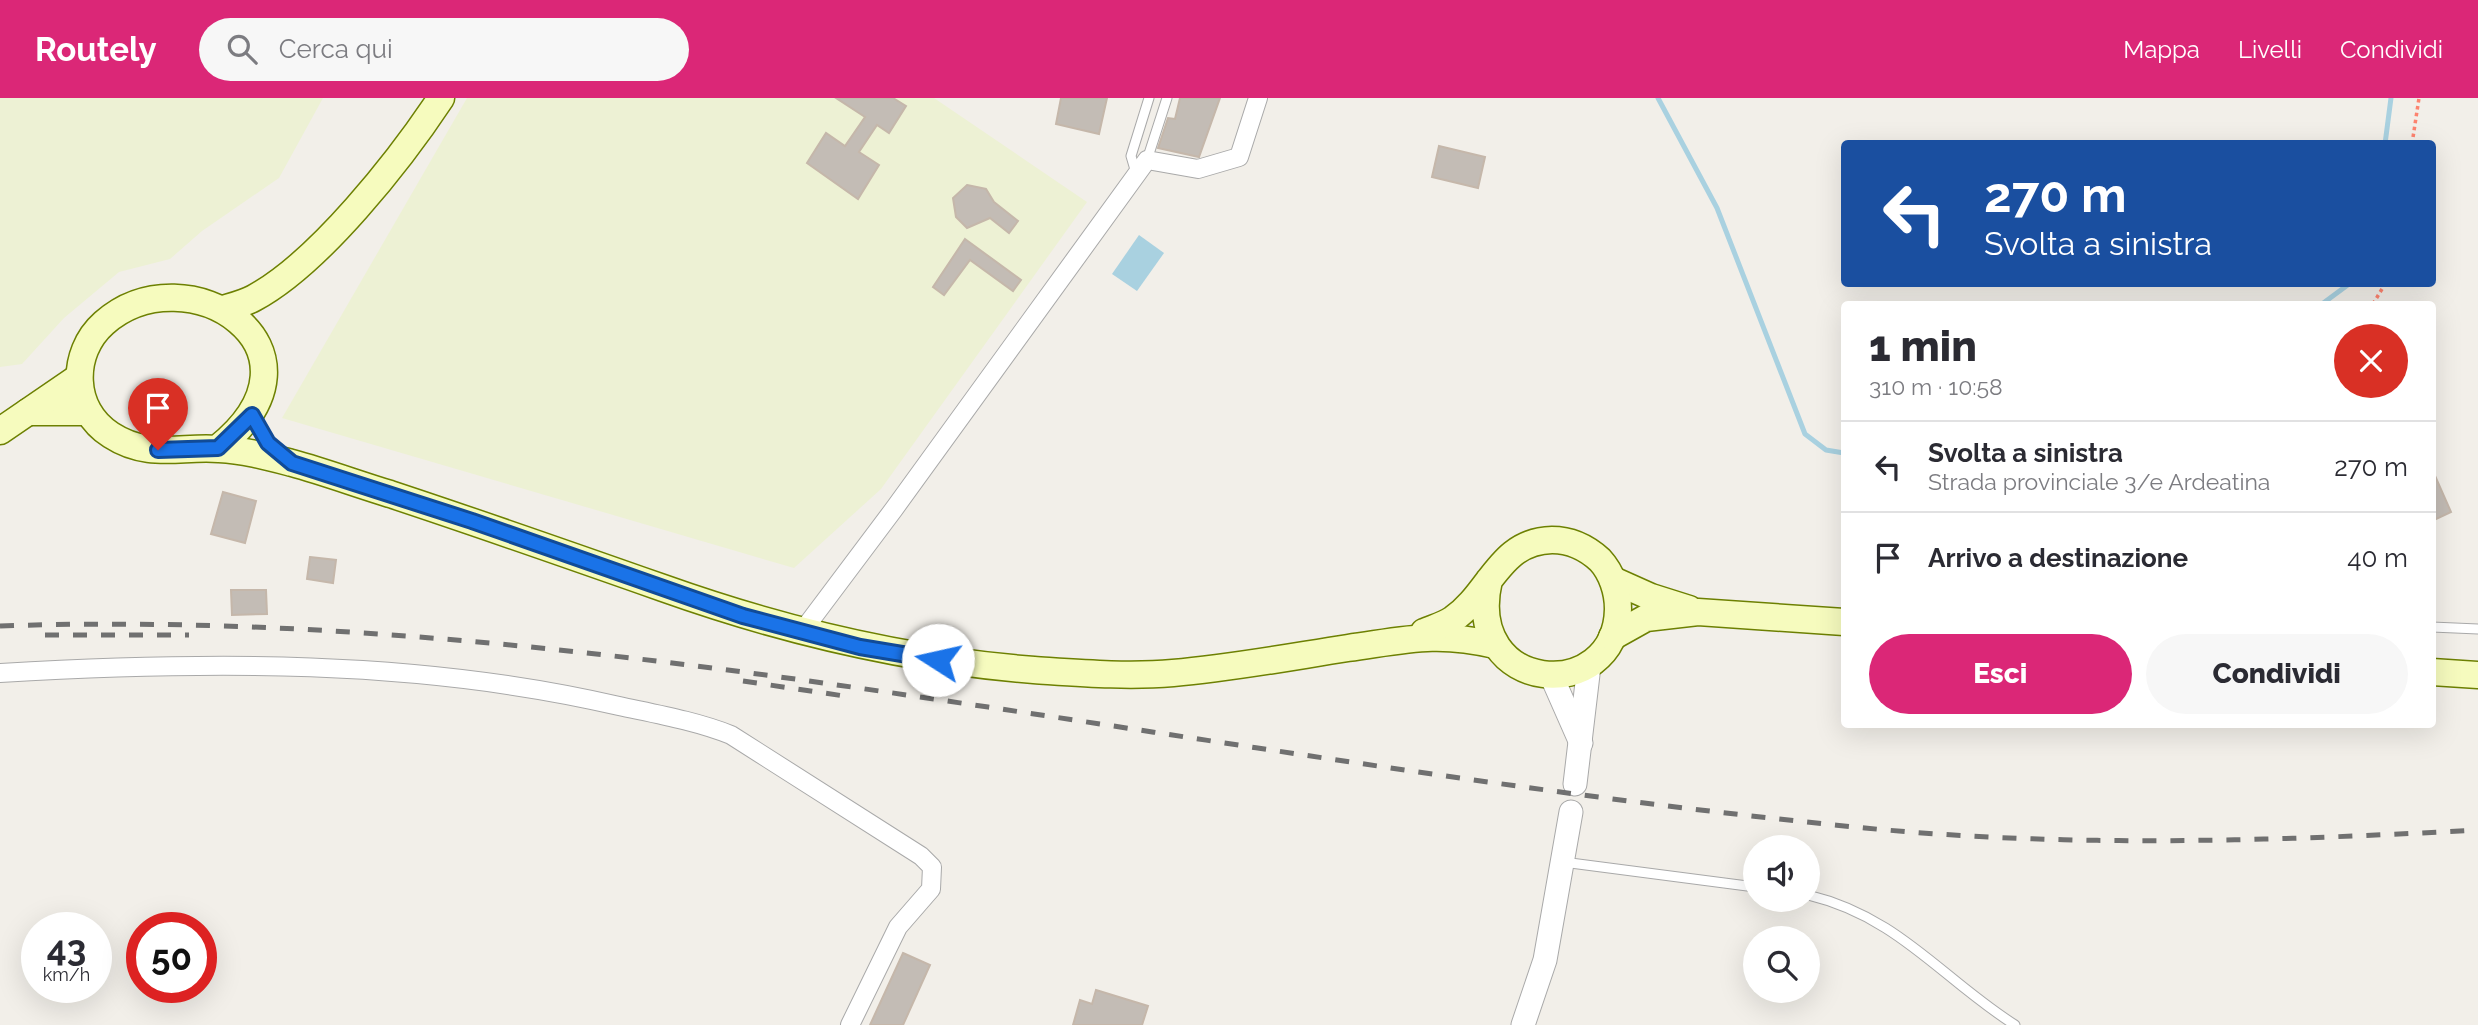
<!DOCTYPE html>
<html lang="it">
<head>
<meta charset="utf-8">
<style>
  :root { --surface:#fff; --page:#f7f7f7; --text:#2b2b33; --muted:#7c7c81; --line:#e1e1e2; --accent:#db2777 }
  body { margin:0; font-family:Raleway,sans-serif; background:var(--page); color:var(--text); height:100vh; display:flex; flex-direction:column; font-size:26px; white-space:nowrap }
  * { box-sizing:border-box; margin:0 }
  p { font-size:23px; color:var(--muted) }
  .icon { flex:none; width:38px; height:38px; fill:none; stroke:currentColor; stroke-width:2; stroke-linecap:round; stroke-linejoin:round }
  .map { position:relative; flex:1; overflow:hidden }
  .details { position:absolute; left:1841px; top:203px; width:595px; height:427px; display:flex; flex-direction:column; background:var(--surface); border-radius:7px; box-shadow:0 7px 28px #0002 }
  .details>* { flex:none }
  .banner { position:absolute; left:1841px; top:42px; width:595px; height:147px; border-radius:7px; box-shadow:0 7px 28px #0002; background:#1a4fa0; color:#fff; overflow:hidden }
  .controls { position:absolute; left:1743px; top:737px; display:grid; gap:14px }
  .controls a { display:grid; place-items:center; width:77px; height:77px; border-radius:50%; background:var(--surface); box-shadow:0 7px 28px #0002; font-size:35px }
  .speed { position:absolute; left:21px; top:814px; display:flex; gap:14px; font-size:35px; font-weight:700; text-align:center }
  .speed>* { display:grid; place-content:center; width:91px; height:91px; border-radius:50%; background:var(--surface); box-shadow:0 7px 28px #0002; line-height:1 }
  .speed small { font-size:18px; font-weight:400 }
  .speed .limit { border:10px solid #d22; background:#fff; color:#111 }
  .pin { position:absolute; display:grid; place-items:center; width:60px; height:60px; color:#fff; margin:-72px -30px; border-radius:50% 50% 50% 0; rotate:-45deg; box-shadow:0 0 7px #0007 }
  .pin .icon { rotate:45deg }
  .me { position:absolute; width:77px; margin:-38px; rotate:280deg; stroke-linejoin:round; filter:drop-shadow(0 0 5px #0008) }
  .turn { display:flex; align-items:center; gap:24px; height:147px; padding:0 28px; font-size:32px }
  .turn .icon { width:91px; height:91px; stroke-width:2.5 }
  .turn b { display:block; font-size:49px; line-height:60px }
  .round { display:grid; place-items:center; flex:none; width:74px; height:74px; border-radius:37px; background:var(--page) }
  .summary { display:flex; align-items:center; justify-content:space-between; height:119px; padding:0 28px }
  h1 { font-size:42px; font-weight:800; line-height:52px }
  .primary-button { display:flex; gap:14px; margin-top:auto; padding:14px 28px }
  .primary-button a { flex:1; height:80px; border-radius:42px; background:var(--accent); color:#fff; font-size:28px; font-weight:800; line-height:80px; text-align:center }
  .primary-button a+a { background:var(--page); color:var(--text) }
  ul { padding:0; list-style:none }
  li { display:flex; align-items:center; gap:21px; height:91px; padding:0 28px; border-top:2px solid var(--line) }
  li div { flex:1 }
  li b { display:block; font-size:26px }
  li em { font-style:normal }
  header { display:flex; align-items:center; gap:42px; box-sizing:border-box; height:98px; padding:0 35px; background:var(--accent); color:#fff }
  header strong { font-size:33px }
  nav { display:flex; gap:38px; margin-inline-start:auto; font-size:24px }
  .search { width:490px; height:63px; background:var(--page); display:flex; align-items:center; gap:18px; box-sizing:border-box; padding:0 24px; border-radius:38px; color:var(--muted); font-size:26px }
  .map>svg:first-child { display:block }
  .farmland { fill:#edf1d4 }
  .water { fill:#a9d1e0 }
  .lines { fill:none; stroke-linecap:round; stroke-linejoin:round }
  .stream { stroke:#a9d1e0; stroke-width:5 }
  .building { fill:#c3bcb5; stroke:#c5b7aa; stroke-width:2 }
  .service-casing { stroke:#a9a9a9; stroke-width:11 }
  .minor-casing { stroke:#a9a9a9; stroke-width:20 }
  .tertiary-casing { stroke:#a9a9a9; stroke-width:25 }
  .secondary-casing { stroke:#6d8002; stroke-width:29 }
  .path { stroke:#fd836f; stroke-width:3.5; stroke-dasharray:3.5 3.5; stroke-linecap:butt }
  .service { stroke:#fff; stroke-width:9 }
  .minor { stroke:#fff; stroke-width:18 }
  .tertiary { stroke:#fff; stroke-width:23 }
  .secondary { stroke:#f6fbbe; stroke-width:26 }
  .rail { stroke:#707070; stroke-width:5; stroke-dasharray:14 14; stroke-linecap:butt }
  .route-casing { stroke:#114b97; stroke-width:18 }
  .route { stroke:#1a73e8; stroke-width:12 }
</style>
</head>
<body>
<header>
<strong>Routely</strong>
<div class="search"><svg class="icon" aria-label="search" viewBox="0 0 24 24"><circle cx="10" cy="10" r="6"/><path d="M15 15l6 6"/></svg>Cerca qui</div>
<nav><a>Mappa</a><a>Livelli</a><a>Condividi</a></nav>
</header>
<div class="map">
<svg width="2478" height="927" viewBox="0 0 2478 927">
  <rect width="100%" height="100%" fill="#f2efe9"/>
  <g class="farmland">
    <path d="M 0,0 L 323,0 L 279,80 L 202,133 L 170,161 L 119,174 L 64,220 L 22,266 L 0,269 Z"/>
    <path d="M 467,0 L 934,0 L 1087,104 L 881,391 L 794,470 L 282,320 Z"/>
  </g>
  <path class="water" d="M 1139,137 L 1164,155 L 1137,193 L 1112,176 Z"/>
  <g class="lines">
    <g class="stream">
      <path d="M 1658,0 L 1717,110 L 1805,336 L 1826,352 L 1844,355"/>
      <path d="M 2385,46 L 2391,0"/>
      <path d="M 2322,206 L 2349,186"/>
    </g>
  </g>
  <g class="building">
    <path d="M 836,0 L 893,0 L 906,8 L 889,35 L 877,27 L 859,54 L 879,67 L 858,101 L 807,65 L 826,35 L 845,48 L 865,19 Z"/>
    <path d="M 1061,0 L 1107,0 L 1099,36 L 1056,26 Z"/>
    <path d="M 1180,0 L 1220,0 L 1199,59 L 1158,50 L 1168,20 L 1175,21 Z"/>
    <path d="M 1439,48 L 1485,59 L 1478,90 L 1432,79 Z"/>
    <path d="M 967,87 L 986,91 L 994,104 L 1018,123 L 1009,135 L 990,120 L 967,130 L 956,119 L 953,100 Z"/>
    <path d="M 965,141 L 1021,182 L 1013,193 L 970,162 L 944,197 L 933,189 Z"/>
    <path d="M 2432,371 L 2451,414 L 2432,423 Z"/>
    <path d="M 223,394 L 256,403 L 245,445 L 211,436 Z"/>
    <path d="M 310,459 L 336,462 L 333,485 L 307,481 Z"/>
    <path d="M 231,492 L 266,492 L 267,516 L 232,517 Z"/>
    <path d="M 903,855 L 930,867 L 903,927 L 870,927 Z"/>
    <path d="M 1096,892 L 1148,908 L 1142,927 L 1073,927 L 1080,902 L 1092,906 Z"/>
  </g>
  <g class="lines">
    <defs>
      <g id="service">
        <path d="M 1147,62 L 1167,0"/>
        <path d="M 1136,75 L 1131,58 L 1149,0"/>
        <path d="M 2432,529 L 2478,531"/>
        <path d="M 1563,764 L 1755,789"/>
        <path d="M 1808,797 C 1899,819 1941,880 2015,927"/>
      </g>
      <g id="minor">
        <path d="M 801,535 L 894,411 L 1147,62 L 1198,71 L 1239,59 L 1258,0"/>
        <path d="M 0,575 C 206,563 417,561 619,608 C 656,616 696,623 731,637 L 921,758 L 932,769 L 931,791 L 898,829 L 850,927"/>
      </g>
      <g id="tertiary">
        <path d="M 1551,577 L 1581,645"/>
        <path d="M 1575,686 L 1589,568"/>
        <path d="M 1523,927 L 1545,862 L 1571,714"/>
      </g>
      <g id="secondary">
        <path d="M 223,211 C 233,208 245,205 254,200 C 319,165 400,62 441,0"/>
        <path d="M 28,314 L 88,314"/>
        <path d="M 0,333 L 79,279"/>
        <path d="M 218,350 C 341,251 187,152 104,225 C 70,255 71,312 111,337 C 148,361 180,348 219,351 C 243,352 269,359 292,365 C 325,374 357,386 390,396 C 481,426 572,458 663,490 C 784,533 905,562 1034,572 C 1080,575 1127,579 1173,575 C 1232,570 1290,559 1348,550 C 1406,542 1436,533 1495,547"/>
        <path d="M 1613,482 L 1651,499 L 1689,511"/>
        <path d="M 1424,534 C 1433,530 1445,527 1453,521 C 1491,495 1499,443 1552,442 C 1570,442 1587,450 1600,462 C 1612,475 1618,494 1618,511 C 1616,608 1462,597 1489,482"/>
        <path d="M 1612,539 L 1646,520 L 1698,514 L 1844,524"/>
        <path d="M 2432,574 L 2478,577"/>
      </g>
    </defs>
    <use href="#service" class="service-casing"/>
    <use href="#minor" class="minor-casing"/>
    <use href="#tertiary" class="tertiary-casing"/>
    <use href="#secondary" class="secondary-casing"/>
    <g class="path">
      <path d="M 2412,46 L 2419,0"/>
      <path d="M 2373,206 L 2385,186"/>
    </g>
    <use href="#service" class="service"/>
    <use href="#minor" class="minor"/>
    <use href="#tertiary" class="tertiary"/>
    <use href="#secondary" class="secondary"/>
    <g class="rail">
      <path d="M 0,528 C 319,517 633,556 947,603 C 1253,648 1558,700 1865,730 C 2069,750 2274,743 2478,732"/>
      <path d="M 45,537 L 189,537"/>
      <path d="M 743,583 L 844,598"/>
    </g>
  </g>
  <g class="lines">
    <defs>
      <path id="route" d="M 158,352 L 218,350 L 252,317 L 268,345 L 292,365 L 472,423 L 743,518 L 860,549 L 938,562"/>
    </defs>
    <use href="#route" class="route-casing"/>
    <use href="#route" class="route"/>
  </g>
</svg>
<div class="controls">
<a><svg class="icon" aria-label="sound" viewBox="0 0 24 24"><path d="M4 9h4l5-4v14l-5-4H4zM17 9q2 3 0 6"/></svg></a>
<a><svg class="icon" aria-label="search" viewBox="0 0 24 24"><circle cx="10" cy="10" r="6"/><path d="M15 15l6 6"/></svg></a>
</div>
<div class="speed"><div>43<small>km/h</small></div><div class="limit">50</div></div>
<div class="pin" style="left:158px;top:352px;background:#d93025"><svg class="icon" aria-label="arrive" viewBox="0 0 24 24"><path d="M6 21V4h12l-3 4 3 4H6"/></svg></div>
<svg class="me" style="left:938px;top:562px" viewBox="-20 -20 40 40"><circle r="19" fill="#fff"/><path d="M0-13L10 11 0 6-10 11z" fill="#1a73e8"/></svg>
<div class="banner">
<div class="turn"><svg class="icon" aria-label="left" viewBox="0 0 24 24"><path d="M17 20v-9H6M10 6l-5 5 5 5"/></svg><div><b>270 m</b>Svolta a sinistra</div></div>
</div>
<section class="details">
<div class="summary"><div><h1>1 min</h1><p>310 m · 10:58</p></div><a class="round" style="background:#d93025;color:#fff"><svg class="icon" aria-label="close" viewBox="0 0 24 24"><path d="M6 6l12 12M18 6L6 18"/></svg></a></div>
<ul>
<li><svg class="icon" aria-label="left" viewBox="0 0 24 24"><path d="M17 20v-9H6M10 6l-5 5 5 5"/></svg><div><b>Svolta a sinistra</b><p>Strada provinciale 3/e Ardeatina</p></div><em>270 m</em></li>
<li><svg class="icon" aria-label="arrive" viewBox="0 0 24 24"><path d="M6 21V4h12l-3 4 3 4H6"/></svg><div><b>Arrivo a destinazione</b></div><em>40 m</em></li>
</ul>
<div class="primary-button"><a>Esci</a><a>Condividi</a></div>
</section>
</div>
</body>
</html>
